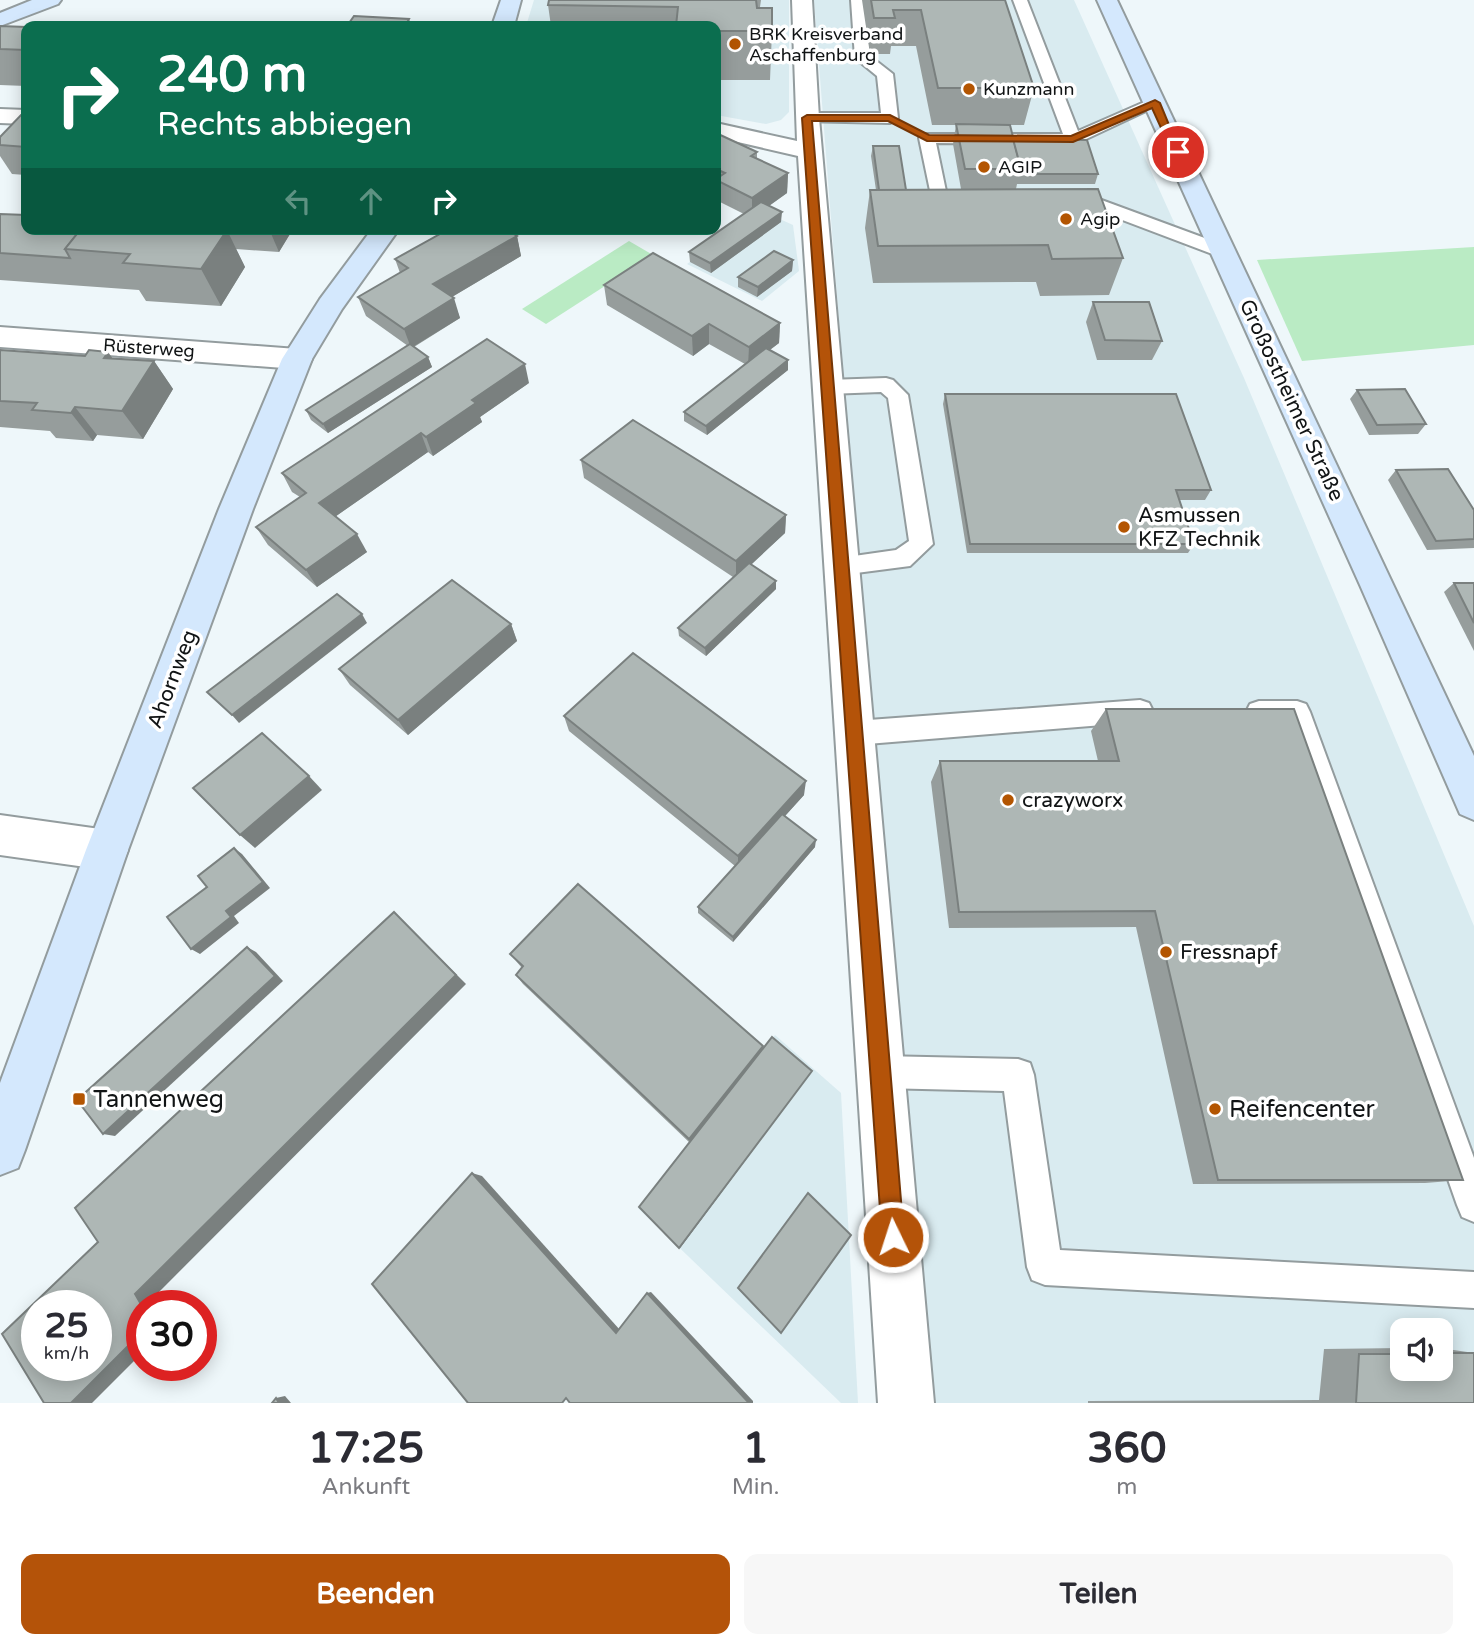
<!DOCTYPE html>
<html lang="de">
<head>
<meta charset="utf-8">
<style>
  :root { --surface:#fff; --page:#f7f7f7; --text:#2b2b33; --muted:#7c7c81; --accent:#b45309 }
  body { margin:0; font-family:"Varela Round",sans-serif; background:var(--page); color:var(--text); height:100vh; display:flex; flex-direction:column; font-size:26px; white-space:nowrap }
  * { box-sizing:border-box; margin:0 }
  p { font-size:23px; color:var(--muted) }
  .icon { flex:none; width:38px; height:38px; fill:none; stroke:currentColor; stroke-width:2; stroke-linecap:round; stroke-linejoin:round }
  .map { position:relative; height:1403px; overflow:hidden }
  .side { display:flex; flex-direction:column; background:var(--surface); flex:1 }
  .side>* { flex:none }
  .top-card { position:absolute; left:21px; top:21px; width:700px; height:214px; border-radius:14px; box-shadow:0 4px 18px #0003; background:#0b6e4f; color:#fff; overflow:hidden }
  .tools { position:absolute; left:1390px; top:1318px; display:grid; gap:14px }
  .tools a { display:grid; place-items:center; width:63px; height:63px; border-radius:14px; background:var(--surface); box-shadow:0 4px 18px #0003; font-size:35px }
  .speed { position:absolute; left:21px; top:1290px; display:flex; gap:14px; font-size:35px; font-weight:700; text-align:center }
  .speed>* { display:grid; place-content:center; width:91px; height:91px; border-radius:50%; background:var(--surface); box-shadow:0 4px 18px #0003; line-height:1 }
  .speed small { font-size:18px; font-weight:400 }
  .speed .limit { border:10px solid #d22; background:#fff; color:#111 }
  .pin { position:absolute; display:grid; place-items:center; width:60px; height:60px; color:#fff; margin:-30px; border:4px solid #fff; border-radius:50%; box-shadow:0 2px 7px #0007 }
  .me { position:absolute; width:77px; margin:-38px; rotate:356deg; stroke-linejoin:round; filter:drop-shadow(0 0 5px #0008) }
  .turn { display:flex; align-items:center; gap:24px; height:147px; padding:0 21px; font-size:32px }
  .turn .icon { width:91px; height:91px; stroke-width:2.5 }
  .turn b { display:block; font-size:49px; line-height:60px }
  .lanes { display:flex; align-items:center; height:66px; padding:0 21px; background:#0003; justify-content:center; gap:35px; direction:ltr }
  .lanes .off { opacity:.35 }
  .eta { display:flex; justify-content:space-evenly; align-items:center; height:119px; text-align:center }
  .eta b { font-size:42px; font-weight:800; line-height:49px }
  .button { display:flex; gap:14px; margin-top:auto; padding:14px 21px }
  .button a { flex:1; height:80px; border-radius:14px; background:var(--accent); color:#fff; font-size:28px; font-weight:800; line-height:80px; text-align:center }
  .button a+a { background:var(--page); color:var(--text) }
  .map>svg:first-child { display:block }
  .built { fill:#d9ebf0; fill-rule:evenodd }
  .green { fill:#baebc4 }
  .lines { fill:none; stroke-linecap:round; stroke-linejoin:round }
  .lane-casing { stroke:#939c9e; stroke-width:4 }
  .street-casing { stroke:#939c9e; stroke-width:4 }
  .secondary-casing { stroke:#939c9e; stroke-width:4 }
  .lane { fill:#fff; fill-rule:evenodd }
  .street { fill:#fff; fill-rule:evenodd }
  .secondary { fill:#d4e8fd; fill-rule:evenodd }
  .wall { fill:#969d9c }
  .shaded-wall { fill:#7a807f }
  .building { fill:#aeb7b5; stroke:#7a807f; stroke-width:2; fill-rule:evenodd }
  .route { fill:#b45309; stroke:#753606; stroke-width:2 }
  .poi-dot { fill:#b35501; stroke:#fff; stroke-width:2.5 }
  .labels { text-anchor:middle; stroke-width:7; stroke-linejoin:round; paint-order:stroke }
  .far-poi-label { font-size:18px; fill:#111415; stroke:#fff; text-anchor:start }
  .far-street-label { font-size:18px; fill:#111415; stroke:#fff }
  .street-label { font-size:21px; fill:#111415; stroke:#fff }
  .poi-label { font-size:21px; fill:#111415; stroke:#fff; text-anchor:start }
  .near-poi-label { font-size:24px; fill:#111415; stroke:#fff; text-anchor:start }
</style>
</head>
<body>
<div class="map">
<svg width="1474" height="1403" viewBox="0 0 1474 1403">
  <rect width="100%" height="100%" fill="#eef7fa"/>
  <g class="built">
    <path d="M 534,0 L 789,0 L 789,112 L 781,120 L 766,124 L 716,115 L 716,26 L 526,26 Z"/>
    <path d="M 814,0 L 1074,0 L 1244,378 L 1474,926 L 1474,1403 L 923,1403 ZM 1402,1330 L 1440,1330 L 1440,1368 L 1402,1368 Z"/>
    <path d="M 762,211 L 793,225 L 799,271 L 762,301 L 687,264 Z"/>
    <path d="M 775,1035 L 841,1093 L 858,1403 L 841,1403 L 638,1208 Z"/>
  </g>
  <g class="green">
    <path d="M 629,241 L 653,255 L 546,324 L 522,309 Z"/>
    <path d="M 1474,247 L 1474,345 L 1302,361 L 1257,260 Z"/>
  </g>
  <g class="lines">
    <defs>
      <g id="lane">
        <path d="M 851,0 L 865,0 L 870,56 L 893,74 L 898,118 L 890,123 L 801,121 L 801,115 L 807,113 L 881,113 L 877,76 L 855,58 Z"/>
        <path d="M 1013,0 L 1027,0 L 1078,131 L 1149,100 L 1161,100 L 1163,103 L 1082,141 L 1085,155 L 1077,160 L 1069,155 L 1066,144 L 936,143 L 947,196 L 964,196 L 973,201 L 964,206 L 933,205 L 919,138 L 921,134 L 1063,134 Z"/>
        <path d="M 1069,197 L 1096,198 L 1229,247 L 1231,251 L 1229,255 L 1215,255 L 1088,207 L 1063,206 L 1060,202 Z"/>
        <path d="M 886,378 L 893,380 L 908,395 L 933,544 L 910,566 L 841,575 L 833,573 L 829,566 L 833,559 L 896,550 L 909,541 L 888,398 L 881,392 L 828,394 L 818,387 L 828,380 Z"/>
        <path d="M 1140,700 L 1149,703 L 1153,711 L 1149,719 L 1140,722 L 855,745 L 846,741 L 842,733 L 846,725 L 855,721 Z"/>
        <path d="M 1259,701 L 1297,701 L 1306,704 L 1310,712 L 1474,1158 L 1474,1222 L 1462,1217 L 1457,1205 L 1288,723 L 1259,723 L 1250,720 L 1246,712 L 1250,704 Z"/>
        <path d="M 881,1056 L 1018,1059 L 1030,1063 L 1034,1075 L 1060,1250 L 1474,1272 L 1474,1308 L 1045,1285 L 1032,1280 L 1027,1267 L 1004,1091 L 881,1088 L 869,1084 L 865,1072 L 869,1060 Z"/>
      </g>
      <g id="street">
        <path d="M 792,0 L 812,0 L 819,118 L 934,1403 L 878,1403 L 798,156 L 716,137 L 716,123 L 797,141 Z"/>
        <path d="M 0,109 L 26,110 L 26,124 L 0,123 Z"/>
        <path d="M 0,327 L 297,349 L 308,352 L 312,359 L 308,366 L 297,369 L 0,347 Z"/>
        <path d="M 0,815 L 107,830 L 122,836 L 128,850 L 122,864 L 107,870 L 0,855 Z"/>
      </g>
      <g id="secondary">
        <path d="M 32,0 L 61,0 L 58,4 L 0,26 L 0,13 Z"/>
        <path d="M 501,0 L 521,0 L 514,26 L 492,26 Z"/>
        <path d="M 1097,0 L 1117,0 L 1474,756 L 1474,820 L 1460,814 L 1360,585 Z"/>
        <path d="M 372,229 L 399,229 L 342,309 L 312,359 L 253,509 L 128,850 L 25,1150 L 18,1168 L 0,1175 L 0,1083 L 86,850 L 219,509 L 282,359 L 320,299 Z"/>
      </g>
    </defs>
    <use href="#lane" class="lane-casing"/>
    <use href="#street" class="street-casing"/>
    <use href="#secondary" class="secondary-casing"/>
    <use href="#lane" class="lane"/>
    <use href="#street" class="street"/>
    <use href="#secondary" class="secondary"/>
  </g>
  <g class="wall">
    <path d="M 549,0 L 761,0 L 760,7 L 757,7 L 772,31 L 770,80 L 716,80 L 716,26 L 551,26 L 548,5 Z"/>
    <path d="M 862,0 L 1005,0 L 1034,88 L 1024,125 L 1010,125 L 1013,139 L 1098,174 L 1095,184 L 1017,184 L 1016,189 L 961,189 L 953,144 L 956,125 L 932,125 L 916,46 L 891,46 L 890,54 L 870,54 Z"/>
    <path d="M 0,26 L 26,27 L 26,86 L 0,85 Z"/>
    <path d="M 26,116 L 26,175 L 12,174 L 0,156 L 0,137 Z"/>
    <path d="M 716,133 L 757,152 L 757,159 L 788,173 L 787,193 L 769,206 L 781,222 L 711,273 L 690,262 L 689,252 L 744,214 L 716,200 Z"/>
    <path d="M 873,146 L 906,190 L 1123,258 L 1109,295 L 1040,296 L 1036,282 L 873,283 L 865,228 L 870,190 L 876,190 L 871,156 Z"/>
    <path d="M 0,214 L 26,229 L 293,229 L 279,252 L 236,249 L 245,267 L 221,306 L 146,301 L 139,290 L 0,280 Z"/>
    <path d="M 517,236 L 521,256 L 452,297 L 460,318 L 414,347 L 428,357 L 432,367 L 328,433 L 311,420 L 306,410 L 408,346 L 366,316 L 358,297 L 400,273 L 395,259 Z"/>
    <path d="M 793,260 L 792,271 L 757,297 L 738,287 L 738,277 Z"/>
    <path d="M 604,285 L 780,323 L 779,343 L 770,350 L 788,360 L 788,370 L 707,435 L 684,421 L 684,412 L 745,364 L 709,344 L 693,356 L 607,305 Z"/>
    <path d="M 1093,302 L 1162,341 L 1152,360 L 1097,360 L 1086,322 Z"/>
    <path d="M 0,350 L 154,361 L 173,389 L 143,439 L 97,435 L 93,441 L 56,438 L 50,431 L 0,427 Z"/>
    <path d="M 529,383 L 480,417 L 482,422 L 433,456 L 428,452 L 336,516 L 367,552 L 317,587 L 268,545 L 256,527 L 300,497 L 292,492 L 282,473 Z"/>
    <path d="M 1357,390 L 1426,424 L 1418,434 L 1369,435 L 1350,399 Z"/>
    <path d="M 945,394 L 1211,490 L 1205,500 L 1179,500 L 1194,544 L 1188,553 L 967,553 L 943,404 Z"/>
    <path d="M 581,460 L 786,515 L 785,533 L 751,564 L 776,589 L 706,656 L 679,636 L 678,628 L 733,577 L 584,478 Z"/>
    <path d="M 1396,470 L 1474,510 L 1474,548 L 1427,550 L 1388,480 Z"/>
    <path d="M 1454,583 L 1474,583 L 1474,651 L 1444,592 Z"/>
    <path d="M 511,624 L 517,641 L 408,735 L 350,685 L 339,669 Z"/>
    <path d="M 1106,709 L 1463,1180 L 1425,1183 L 1193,1184 L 1136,927 L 949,928 L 931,782 L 940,761 L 1098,761 L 1091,731 Z"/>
    <path d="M 564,716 L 804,795 L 785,816 L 815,847 L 733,942 L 698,913 L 698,907 L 735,866 L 569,731 Z"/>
    <path d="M 510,954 L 763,1050 L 812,1071 L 680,1248 L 679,1248 L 690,1143 L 523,984 L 516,975 L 522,968 Z"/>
    <path d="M 1402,1348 L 1402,1368 L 1440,1368 L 1440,1348 L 1474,1353 L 1474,1403 L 1088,1403 L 1088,1401 L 1319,1400 L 1324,1349 Z"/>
  </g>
  <g class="shaded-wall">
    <path d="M 409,19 L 411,26 L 405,26 Z"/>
    <path d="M 788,173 L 787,193 L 752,218 L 752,198 Z"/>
    <path d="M 782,212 L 781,222 L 711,273 L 710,263 Z"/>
    <path d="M 269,229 L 293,229 L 279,252 Z"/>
    <path d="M 227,230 L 245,267 L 221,306 L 201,269 Z"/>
    <path d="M 517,236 L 521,256 L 440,304 L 433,284 Z"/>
    <path d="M 793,260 L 792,271 L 757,297 L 758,287 Z"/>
    <path d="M 454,298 L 460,318 L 411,348 L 404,329 Z"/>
    <path d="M 780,323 L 779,343 L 748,366 L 749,347 Z"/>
    <path d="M 709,324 L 709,344 L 693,356 L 692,336 Z"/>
    <path d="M 108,352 L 128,380 L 104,358 Z"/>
    <path d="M 428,357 L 432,367 L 328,433 L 323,424 Z"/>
    <path d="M 788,360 L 788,370 L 707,435 L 706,426 Z"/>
    <path d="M 154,361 L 173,389 L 143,439 L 122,411 Z"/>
    <path d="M 525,364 L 529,383 L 480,417 L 482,422 L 433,456 L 426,437 L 472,400 Z"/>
    <path d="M 75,407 L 97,435 L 93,441 L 71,413 Z"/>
    <path d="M 421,433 L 428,452 L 329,521 L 319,503 Z"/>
    <path d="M 786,515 L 785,533 L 736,579 L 736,561 Z"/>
    <path d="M 357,534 L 367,552 L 317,587 L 306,570 Z"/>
    <path d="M 776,581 L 776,589 L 706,656 L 705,648 Z"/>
    <path d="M 362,614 L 367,623 L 239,723 L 232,715 Z"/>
    <path d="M 511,624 L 517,641 L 408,735 L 398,720 Z"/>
    <path d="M 309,776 L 322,790 L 255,848 L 240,835 Z"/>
    <path d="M 806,781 L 804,795 L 738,868 L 738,856 Z"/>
    <path d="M 816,840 L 815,847 L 733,942 L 733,937 Z"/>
    <path d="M 234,848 L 242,854 L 270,888 L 234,916 L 239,923 L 200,954 L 191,949 Z"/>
    <path d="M 394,912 L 466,984 L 158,1293 L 167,1306 L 142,1306 L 135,1294 Z"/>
    <path d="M 247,947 L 256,952 L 283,981 L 115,1136 L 103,1134 Z"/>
    <path d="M 763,1046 L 762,1053 L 691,1144 L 689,1139 Z"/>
    <path d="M 812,1071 L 680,1248 L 679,1248 Z"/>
    <path d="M 472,1173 L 482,1176 L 620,1330 L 616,1333 Z"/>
    <path d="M 651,1292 L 753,1401 L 753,1403 L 749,1403 L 647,1293 Z"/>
    <path d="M 142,1332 L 142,1353 L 92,1403 L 71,1403 Z"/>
    <path d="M 285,1396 L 291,1403 L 279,1403 L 276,1398 Z"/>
  </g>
  <g class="building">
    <path d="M 549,0 L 756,0 L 757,8 L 772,8 L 772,31 L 716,31 L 716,26 L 676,26 L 678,7 L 548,5 Z"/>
    <path d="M 871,0 L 1005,0 L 1034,88 L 938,88 L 921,10 L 893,10 L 895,18 L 874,18 Z"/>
    <path d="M 354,16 L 409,19 L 405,26 L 347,26 Z"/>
    <path d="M 0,26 L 26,27 L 26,50 L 0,49 Z"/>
    <path d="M 21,115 L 26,116 L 26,147 L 0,145 L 0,137 Z"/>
    <path d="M 956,124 L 1010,125 L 1021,169 L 965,169 Z"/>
    <path d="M 716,133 L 757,152 L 751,156 L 788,173 L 752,198 L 716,180 L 716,179 L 725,173 L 716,169 Z"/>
    <path d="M 1013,139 L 1087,140 L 1098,174 L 1020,174 L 1021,169 Z"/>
    <path d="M 873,146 L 899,146 L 906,190 L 879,190 Z"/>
    <path d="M 1098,189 L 1123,258 L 1052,259 L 1048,245 L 878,246 L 870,190 Z"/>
    <path d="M 761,202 L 782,212 L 710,263 L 689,252 Z"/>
    <path d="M 0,214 L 26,215 L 26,229 L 81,229 L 65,249 L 70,258 L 0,253 Z"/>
    <path d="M 81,229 L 219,229 L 227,230 L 201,269 L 123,263 L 130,254 L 65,249 Z"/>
    <path d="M 449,229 L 506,229 L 517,236 L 433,284 L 454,298 L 404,329 L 358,297 L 408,268 L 395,259 Z"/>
    <path d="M 774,251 L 793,260 L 758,287 L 738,277 Z"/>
    <path d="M 653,253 L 780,323 L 749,347 L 709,324 L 692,336 L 604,285 Z"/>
    <path d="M 1093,302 L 1149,302 L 1162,341 L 1105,340 Z"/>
    <path d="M 487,339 L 525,364 L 472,400 L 476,403 L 426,437 L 421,433 L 319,503 L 357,534 L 306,570 L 256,527 L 306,493 L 282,473 Z"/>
    <path d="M 410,344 L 428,357 L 323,424 L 306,410 Z"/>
    <path d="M 766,348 L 788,360 L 706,426 L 684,412 Z"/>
    <path d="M 0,350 L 85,356 L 89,350 L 108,352 L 104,358 L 154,361 L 122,411 L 75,407 L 71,413 L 32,410 L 37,403 L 0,401 Z"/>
    <path d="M 1405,389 L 1426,424 L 1377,425 L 1357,390 Z"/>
    <path d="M 945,394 L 1176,394 L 1211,490 L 1176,490 L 1194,544 L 970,544 Z"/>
    <path d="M 633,420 L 786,515 L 736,561 L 581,460 Z"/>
    <path d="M 1448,469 L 1474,510 L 1474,539 L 1436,541 L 1396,470 Z"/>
    <path d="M 749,563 L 776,581 L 705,648 L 678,628 Z"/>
    <path d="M 452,580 L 511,624 L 398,720 L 339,669 Z"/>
    <path d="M 1454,583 L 1474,583 L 1474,623 Z"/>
    <path d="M 337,594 L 362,614 L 232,715 L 207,692 Z"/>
    <path d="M 633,653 L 806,781 L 738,856 L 564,716 Z"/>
    <path d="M 1106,709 L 1294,709 L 1463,1180 L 1218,1180 L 1155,911 L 959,912 L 940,761 L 1119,761 Z"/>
    <path d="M 262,733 L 309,776 L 240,835 L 193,788 Z"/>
    <path d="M 782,814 L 816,840 L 733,937 L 698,907 Z"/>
    <path d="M 234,848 L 263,882 L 226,911 L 231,917 L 191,949 L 167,917 L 207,887 L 198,876 Z"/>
    <path d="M 578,884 L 763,1046 L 689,1139 L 516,975 L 523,966 L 510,954 Z"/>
    <path d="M 394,912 L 456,975 L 135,1294 L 142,1306 L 142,1332 L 71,1403 L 44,1403 L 2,1334 L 98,1242 L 75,1208 ZM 37,1306 L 96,1306 L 96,1365 L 37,1365 Z"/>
    <path d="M 247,947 L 275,976 L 103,1134 L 77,1100 Z"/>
    <path d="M 772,1037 L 812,1071 L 679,1248 L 639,1207 Z"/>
    <path d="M 472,1173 L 616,1333 L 647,1293 L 749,1403 L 570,1403 L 566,1398 L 562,1403 L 468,1403 L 372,1284 Z"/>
    <path d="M 808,1193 L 851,1235 L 781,1333 L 738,1288 Z"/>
    <path d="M 1440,1353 L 1474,1353 L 1474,1403 L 1356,1403 L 1359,1354 L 1402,1354 L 1402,1368 L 1440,1368 Z"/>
    <path d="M 276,1398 L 279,1403 L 272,1403 Z"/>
  </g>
  <path class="route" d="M 1155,100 L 1160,103 L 1181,154 L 1172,152 L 1152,108 L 1073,142 L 927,141 L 888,121 L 812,121 L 904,1237 L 901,1244 L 893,1247 L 885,1244 L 882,1237 L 802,118 L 807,115 L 890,115 L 929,135 L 1071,136 Z"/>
  <g class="poi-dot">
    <circle cx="735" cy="44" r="7"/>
    <circle cx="969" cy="89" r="7"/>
    <circle cx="984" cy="167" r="7"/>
    <circle cx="1066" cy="219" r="7"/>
    <circle cx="1124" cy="527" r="7"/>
    <circle cx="1008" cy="800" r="7"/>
    <circle cx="1166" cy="952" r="7"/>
    <rect x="72" y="1092" width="14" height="14" rx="3.5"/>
    <circle cx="1215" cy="1109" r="7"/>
  </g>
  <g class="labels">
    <g class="far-poi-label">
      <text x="749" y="40">BRK Kreisverband<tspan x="749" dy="21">Aschaffenburg</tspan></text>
      <text x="983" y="95">Kunzmann</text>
      <text x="998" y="173">AGIP</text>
      <text x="1080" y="225">Agip</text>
    </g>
    <g class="far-street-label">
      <text transform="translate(149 348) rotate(4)" y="6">Rüsterweg</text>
    </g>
    <g class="street-label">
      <text transform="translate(1292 400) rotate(65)" y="7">Großostheimer Straße</text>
      <text transform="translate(172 679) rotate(-69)" y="7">Ahornweg</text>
    </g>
    <g class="poi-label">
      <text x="1138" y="522">Asmussen<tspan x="1138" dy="24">KFZ Technik</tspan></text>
      <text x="1022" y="807">crazyworx</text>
      <text x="1180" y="959">Fressnapf</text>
    </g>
    <g class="near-poi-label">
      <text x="93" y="1107">Tannenweg</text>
      <text x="1229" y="1117">Reifencenter</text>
    </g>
  </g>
</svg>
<div class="tools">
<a><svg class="icon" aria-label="sound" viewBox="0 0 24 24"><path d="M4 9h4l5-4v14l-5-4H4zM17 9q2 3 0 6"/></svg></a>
</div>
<div class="speed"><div>25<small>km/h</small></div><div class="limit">30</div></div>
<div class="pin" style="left:1178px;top:152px;background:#d93025"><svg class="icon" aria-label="arrive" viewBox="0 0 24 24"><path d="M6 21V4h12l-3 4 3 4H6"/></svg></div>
<svg class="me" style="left:893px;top:1237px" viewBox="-20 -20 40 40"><circle r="17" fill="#b45309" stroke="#fff" stroke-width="3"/><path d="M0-11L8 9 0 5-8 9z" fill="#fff"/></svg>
<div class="top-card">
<div class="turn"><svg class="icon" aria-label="right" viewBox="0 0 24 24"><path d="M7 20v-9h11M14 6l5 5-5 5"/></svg><div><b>240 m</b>Rechts abbiegen</div></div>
<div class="lanes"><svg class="icon off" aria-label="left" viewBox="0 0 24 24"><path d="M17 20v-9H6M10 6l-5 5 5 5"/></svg><svg class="icon off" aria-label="ahead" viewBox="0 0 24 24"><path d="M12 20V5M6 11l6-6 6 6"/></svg><svg class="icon" aria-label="right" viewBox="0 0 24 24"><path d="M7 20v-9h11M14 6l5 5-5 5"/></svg></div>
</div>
</div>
<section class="side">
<div class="eta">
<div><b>17:25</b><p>Ankunft</p></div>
<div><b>1</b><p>Min.</p></div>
<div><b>360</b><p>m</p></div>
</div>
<div class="button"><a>Beenden</a><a>Teilen</a></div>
</section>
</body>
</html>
